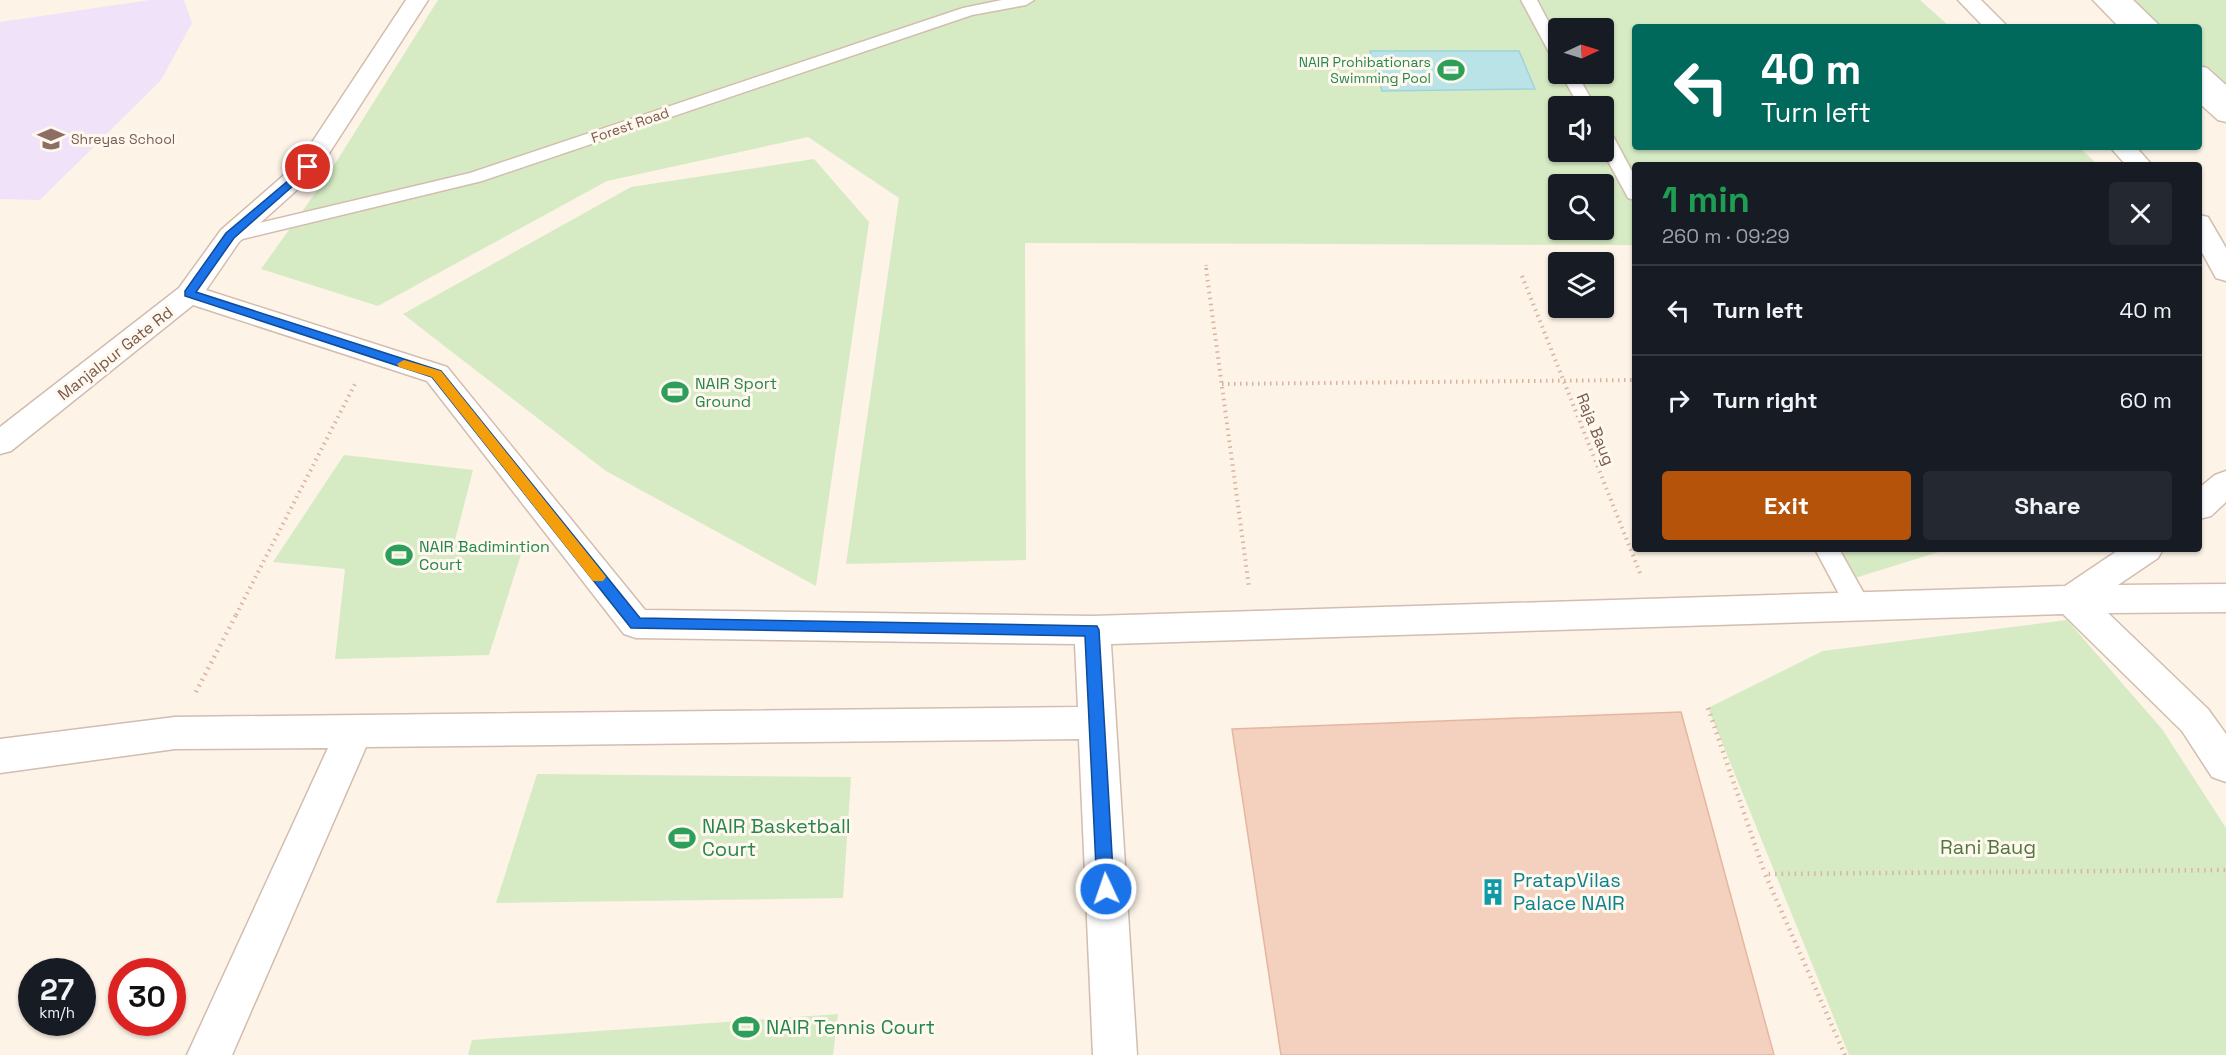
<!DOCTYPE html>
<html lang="en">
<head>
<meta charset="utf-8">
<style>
  :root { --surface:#171b24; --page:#242831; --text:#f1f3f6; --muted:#9ea1a6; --line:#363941; --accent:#b45309 }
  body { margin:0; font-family:"Space Grotesk",sans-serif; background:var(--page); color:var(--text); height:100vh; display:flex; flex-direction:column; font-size:22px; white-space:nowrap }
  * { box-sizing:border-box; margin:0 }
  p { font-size:20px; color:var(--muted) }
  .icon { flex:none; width:33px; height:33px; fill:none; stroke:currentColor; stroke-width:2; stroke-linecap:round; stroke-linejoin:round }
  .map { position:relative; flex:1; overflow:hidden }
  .drawer { position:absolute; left:1632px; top:162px; width:570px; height:390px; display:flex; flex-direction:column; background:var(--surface); border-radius:6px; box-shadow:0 2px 4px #0004 }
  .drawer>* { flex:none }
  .hud { position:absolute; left:1632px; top:24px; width:570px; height:126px; border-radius:6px; box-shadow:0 2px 4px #0004; background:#00695c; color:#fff; overflow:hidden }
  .needle { width:39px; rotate:86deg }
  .fabs { position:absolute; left:1548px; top:18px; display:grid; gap:12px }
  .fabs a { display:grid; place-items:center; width:66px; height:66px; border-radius:6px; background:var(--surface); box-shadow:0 2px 4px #0004; font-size:30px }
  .speed { position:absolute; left:18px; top:958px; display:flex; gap:12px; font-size:30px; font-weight:700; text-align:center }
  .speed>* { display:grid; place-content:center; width:78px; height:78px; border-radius:50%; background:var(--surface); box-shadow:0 2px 4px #0004; line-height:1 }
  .speed small { font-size:15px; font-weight:400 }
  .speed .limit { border:9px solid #d22; background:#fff; color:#111 }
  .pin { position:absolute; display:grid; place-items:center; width:51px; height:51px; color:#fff; margin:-26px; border:3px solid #fff; border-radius:50%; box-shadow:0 2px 6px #0007 }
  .me { position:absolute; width:66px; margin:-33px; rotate:357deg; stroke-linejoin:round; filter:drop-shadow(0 0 4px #0008) }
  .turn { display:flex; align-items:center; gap:21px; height:126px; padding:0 30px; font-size:27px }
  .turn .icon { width:78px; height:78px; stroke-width:2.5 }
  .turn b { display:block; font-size:42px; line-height:51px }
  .round { display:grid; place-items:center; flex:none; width:63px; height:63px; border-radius:6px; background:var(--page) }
  .overview { display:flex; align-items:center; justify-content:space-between; height:102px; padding:0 30px }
  h1 { font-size:36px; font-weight:700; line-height:45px; color:#1e9e55 }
  .cta { display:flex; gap:12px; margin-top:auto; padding:12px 30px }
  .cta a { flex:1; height:69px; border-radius:6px; background:var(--accent); color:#fff; font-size:24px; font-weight:700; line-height:69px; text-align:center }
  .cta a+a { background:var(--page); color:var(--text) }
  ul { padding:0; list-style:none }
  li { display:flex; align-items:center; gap:18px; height:90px; padding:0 30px; border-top:2px solid var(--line) }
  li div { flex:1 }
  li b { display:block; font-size:22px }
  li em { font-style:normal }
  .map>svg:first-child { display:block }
  .education { fill:#f0e3f9 }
  .green { fill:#d6ebc4; fill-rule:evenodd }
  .water { fill:#bae3e7; stroke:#a0d3d9; stroke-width:1.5 }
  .building { fill:#f3d1be; stroke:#e6b69e; stroke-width:1.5 }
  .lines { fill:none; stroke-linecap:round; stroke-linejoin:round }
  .service-casing { stroke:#d2bdaf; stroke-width:3 }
  .minor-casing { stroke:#d2bdaf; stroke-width:3 }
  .tertiary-casing { stroke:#d2bdaf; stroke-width:3 }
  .path-far2 { stroke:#d8b4a0; stroke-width:3; stroke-dasharray:1 3; stroke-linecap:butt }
  .path-far1 { stroke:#d8b4a0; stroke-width:4; stroke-dasharray:1.5 4.5; stroke-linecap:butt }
  .path { stroke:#d8b4a0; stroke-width:4.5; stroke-dasharray:1.5 5; stroke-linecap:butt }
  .service { fill:#fff; fill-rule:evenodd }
  .minor { fill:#fff; fill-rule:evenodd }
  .tertiary { fill:#fff; fill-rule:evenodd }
  .route { fill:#1a73e8; stroke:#114b97; stroke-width:1.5 }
  .slow { fill:#f59e0b }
  .labels { text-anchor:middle; stroke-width:6; stroke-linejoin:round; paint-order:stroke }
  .far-leisure-label { font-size:14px; fill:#27864d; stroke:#fff8ee; text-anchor:end }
  .far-street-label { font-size:14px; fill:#78594a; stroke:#fff8ee }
  .far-education-label { font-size:14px; fill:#785e54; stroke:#fff8ee; text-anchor:start }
  .street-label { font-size:16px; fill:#78594a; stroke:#fff8ee }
  .leisure-label { font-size:16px; fill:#27864d; stroke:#fff8ee; text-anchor:start }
  .near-leisure-label { font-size:20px; fill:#27864d; stroke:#fff8ee; text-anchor:start }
  .near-park-label { font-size:20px; fill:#52783f; stroke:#fff8ee }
  .near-culture-label { font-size:20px; fill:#0d838f; stroke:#fff8ee; text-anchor:start }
</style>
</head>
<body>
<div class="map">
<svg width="2226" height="1055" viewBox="0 0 2226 1055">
  <rect width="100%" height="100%" fill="#fdf3e7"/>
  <path class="education" d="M 150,0 L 184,0 L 192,23 L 161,80 L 40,200 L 0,199 L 0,22 Z"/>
  <g class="green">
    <path d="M 438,0 L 1920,0 L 1950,27 L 1635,27 L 1635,147 L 2079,147 L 2098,165 L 1635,165 L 1635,245 L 1025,243 L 1026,560 L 846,564 L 899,198 L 808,137 L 607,181 L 378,306 L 261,269 L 326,178 ZM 1558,28 L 1604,28 L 1604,74 L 1558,74 ZM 1558,106 L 1604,106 L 1604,152 L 1558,152 ZM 1558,184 L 1604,184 L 1604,230 L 1558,230 Z"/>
    <path d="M 2131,0 L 2226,0 L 2226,88 L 2199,63 L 2199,27 L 2161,27 Z"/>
    <path d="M 814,159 L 869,222 L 816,586 L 606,471 L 403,314 L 631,187 Z"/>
    <path d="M 344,455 L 473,470 L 455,540 L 523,548 L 489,655 L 335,659 L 345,569 L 273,562 Z"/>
    <path d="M 1839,549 L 1948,549 L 1855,578 Z"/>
    <path d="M 2067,620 L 2162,729 L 2226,828 L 2226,1055 L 1849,1055 L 1708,708 L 1823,651 Z"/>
    <path d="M 537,774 L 851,777 L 843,898 L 496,903 Z"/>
    <path d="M 838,1014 L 833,1055 L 468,1055 L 472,1040 Z"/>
  </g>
  <path class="water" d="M 1370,51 L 1519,51 L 1535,89 L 1382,91 Z"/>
  <path class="building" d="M 1681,712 L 1774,1055 L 1281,1055 L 1232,729 Z"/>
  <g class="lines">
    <defs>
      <g id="service">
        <path d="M 1002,0 L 1034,0 L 1026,5 L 972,15 L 482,181 L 230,242 L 223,240 L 220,236 L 223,232 L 230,230 L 470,173 L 963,8 Z"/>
        <path d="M 1521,0 L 1537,0 L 1558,40 L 1558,59 L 1552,57 L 1550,54 Z"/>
        <path d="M 1561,74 L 1577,74 L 1595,106 L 1579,106 Z"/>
        <path d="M 1604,131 L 1610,132 L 1613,136 L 1635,177 L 1635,200 L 1628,198 L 1626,194 L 1603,152 Z"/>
        <path d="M 1815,549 L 1839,549 L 1871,606 L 1867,613 L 1858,616 L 1849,613 Z"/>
      </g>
      <g id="minor">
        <path d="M 406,0 L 428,0 L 317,172 L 239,242 L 206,290 L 447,367 L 645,610 L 1092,616 L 2065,586 L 2120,549 L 2163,549 L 2158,558 L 2118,585 L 2226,584 L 2226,612 L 2108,613 L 2208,709 L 2226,734 L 2226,782 L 2212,777 L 2182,731 L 2063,614 L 1111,644 L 1137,1055 L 1093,1055 L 1079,739 L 366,747 L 232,1055 L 187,1055 L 328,748 L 175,749 L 0,773 L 0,739 L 175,717 L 1078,707 L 1075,644 L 636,638 L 624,634 L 427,381 L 193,305 L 11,451 L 0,454 L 0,427 L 179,288 L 221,230 L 299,162 Z"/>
        <path d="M 1958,0 L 1981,0 L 2008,27 L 1984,27 Z"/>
        <path d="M 2110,0 L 2133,0 L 2161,27 L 2137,27 Z"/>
        <path d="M 2199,66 L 2207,68 L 2226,85 L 2226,105 L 2218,103 L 2199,85 Z"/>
        <path d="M 2110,147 L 2136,147 L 2152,165 L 2126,165 Z"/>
        <path d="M 2199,215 L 2208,217 L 2226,248 L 2226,281 L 2216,278 L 2199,247 Z"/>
        <path d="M 2226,471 L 2226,502 L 2211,516 L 2199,519 L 2199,488 L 2215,475 Z"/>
      </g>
      <g id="tertiary">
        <path d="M 2093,0 L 2116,0 L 2143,27 L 2119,27 Z"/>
        <path d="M 2199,83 L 2207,85 L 2226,102 L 2226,122 L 2218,120 L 2199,103 Z"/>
      </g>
    </defs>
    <use href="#service" class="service-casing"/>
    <use href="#minor" class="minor-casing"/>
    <use href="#tertiary" class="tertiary-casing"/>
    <path class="path-far2" d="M 1206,265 L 1207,270"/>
    <g class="path-far1">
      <path d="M 1206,268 L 1249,587"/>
      <path d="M 1522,276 L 1640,573"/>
      <path d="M 1222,384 L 1635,380"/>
      <path d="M 236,615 L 355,384"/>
    </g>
    <g class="path">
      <path d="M 196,692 L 237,613"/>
      <path d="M 1708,708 L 1765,874"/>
      <path d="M 1845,1055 L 1765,874 L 2226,870"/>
    </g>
    <use href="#service" class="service"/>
    <use href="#minor" class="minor"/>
    <use href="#tertiary" class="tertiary"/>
  </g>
  <path class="route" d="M 308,164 L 313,167 L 312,169 L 234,238 L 196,292 L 441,371 L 640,618 L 1097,626 L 1099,630 L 1114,889 L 1112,895 L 1106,897 L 1100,895 L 1097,889 L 1085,636 L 631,628 L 432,377 L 185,296 L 185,291 L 226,233 Z"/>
  <path class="slow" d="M 404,360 L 441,371 L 603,573 L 606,577 L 603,581 L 593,581 L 432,377 L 399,367 L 397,364 Z"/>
  <defs>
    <symbol id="stadium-bare" viewBox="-9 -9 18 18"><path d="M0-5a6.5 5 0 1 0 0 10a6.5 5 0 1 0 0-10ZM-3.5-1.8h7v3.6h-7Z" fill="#2e9e5b" stroke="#fff8ee" stroke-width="2.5" paint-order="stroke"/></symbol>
    <symbol id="school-bare" viewBox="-9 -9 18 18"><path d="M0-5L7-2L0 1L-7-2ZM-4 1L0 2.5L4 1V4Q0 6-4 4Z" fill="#8d6e63" stroke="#fff8ee" stroke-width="2.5" paint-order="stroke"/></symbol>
    <symbol id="building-bare" viewBox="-9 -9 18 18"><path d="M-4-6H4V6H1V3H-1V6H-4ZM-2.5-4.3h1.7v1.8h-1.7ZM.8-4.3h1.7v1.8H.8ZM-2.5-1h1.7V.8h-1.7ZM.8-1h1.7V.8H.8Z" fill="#0f9aa8" stroke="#fff8ee" stroke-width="2.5" paint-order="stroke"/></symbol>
  </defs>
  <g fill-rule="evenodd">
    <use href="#stadium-bare" x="1432" y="51" width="38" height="38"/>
    <use href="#school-bare" x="32" y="120" width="38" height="38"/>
    <use href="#stadium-bare" x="656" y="373" width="38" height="38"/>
    <use href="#stadium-bare" x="380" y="536" width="38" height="38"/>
    <use href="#stadium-bare" x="663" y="819" width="38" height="38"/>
    <use href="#building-bare" x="1474" y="873" width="38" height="38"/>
    <use href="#stadium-bare" x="727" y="1008" width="38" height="38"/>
  </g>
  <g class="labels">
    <g class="far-leisure-label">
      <text x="1431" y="67">NAIR Prohibationars<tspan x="1431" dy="16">Swimming Pool</tspan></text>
    </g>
    <g class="far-street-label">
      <text transform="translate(630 125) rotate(-19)" y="5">Forest Road</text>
    </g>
    <g class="far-education-label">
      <text x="71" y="144">Shreyas School</text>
    </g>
    <g class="street-label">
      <text transform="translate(115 353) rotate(-38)" y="6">Manjalpur Gate Rd</text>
      <text transform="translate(1596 429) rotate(68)" y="6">Raja Baug</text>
    </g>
    <g class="leisure-label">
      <text x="695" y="389">NAIR Sport<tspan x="695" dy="18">Ground</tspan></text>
      <text x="419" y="552">NAIR Badimintion<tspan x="419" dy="18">Court</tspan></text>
    </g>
    <g class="near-leisure-label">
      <text x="702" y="833">NAIR Basketball<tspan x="702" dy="23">Court</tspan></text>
      <text x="766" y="1034">NAIR Tennis Court</text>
    </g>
    <g class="near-park-label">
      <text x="1988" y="854">Rani Baug</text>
    </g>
    <g class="near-culture-label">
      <text x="1513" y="887">PratapVilas<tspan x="1513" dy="23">Palace NAIR</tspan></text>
    </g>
  </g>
</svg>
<div class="fabs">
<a><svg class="needle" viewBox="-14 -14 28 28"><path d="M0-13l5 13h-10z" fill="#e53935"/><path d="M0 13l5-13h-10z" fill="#9ea1a6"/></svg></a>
<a><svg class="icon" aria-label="sound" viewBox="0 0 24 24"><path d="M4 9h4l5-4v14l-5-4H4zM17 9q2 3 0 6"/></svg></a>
<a><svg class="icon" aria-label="search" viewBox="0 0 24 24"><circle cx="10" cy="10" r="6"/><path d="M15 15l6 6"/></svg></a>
<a><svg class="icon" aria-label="layers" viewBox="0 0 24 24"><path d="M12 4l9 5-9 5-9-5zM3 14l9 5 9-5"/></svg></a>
</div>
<div class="speed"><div>27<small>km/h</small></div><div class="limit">30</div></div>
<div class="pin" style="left:308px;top:167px;background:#d93025"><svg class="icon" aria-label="arrive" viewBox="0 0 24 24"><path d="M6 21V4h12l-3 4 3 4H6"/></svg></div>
<svg class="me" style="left:1106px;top:889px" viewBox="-20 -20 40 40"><circle r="17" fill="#1a73e8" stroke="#fff" stroke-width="3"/><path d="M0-11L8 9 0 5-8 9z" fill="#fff"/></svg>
<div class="hud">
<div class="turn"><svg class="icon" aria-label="left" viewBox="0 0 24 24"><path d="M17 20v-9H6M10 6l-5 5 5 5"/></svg><div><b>40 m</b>Turn left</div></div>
</div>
<section class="drawer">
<div class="overview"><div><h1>1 min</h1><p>260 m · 09:29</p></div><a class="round"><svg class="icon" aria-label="close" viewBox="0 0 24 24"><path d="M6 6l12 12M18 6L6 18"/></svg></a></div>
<ul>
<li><svg class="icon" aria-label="left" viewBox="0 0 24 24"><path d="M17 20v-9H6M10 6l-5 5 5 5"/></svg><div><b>Turn left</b></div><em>40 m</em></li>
<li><svg class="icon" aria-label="right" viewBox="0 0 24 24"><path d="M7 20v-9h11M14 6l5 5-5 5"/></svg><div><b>Turn right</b></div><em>60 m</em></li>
</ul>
<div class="cta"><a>Exit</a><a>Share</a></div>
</section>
</div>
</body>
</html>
